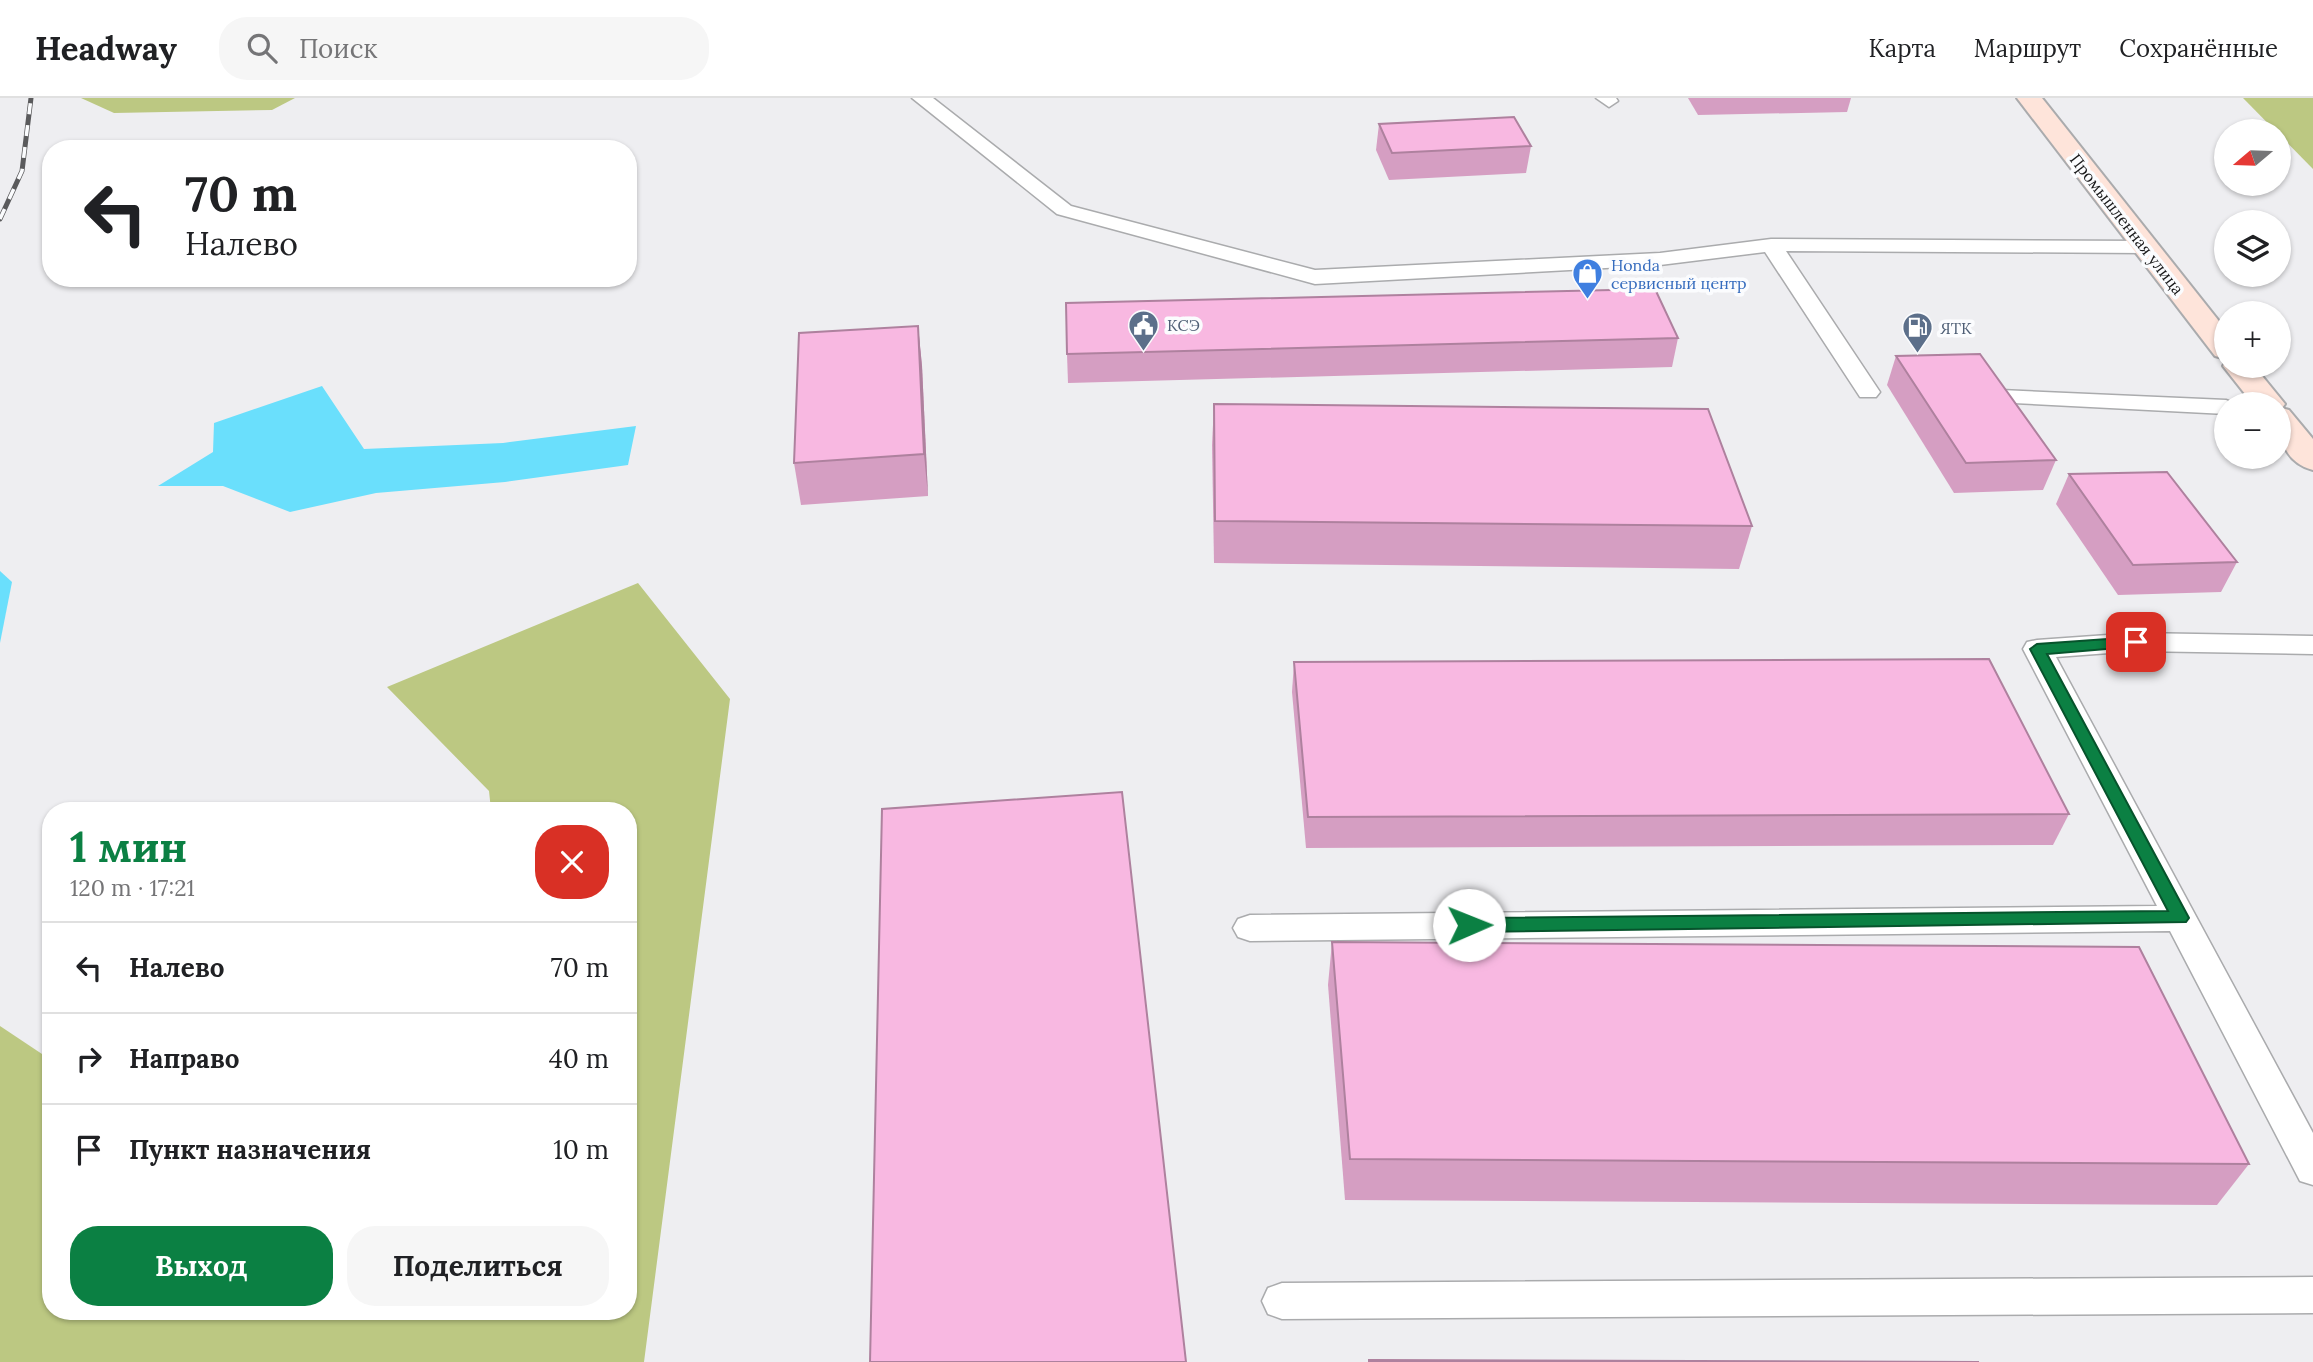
<!DOCTYPE html>
<html lang="ru">
<head>
<meta charset="utf-8">
<style>
  :root { --surface:#fff; --page:#f6f6f6; --text:#202124; --muted:#757577; --line:#e0e0e0; --accent:#0b8043 }
  body { margin:0; font-family:Lora,serif; background:var(--page); color:var(--text); height:100vh; display:flex; flex-direction:column; font-size:26px; white-space:nowrap }
  * { box-sizing:border-box; margin:0 }
  p { font-size:23px; color:var(--muted) }
  .icon { flex:none; width:38px; height:38px; fill:none; stroke:currentColor; stroke-width:2; stroke-linecap:round; stroke-linejoin:round }
  .map { position:relative; flex:1; overflow:hidden }
  .details { position:absolute; left:42px; top:704px; width:595px; height:518px; display:flex; flex-direction:column; background:var(--surface); border-radius:28px; box-shadow:0 2px 5px #0004 }
  .details>* { flex:none }
  .hud { position:absolute; left:42px; top:42px; width:595px; height:147px; border-radius:28px; box-shadow:0 2px 5px #0004; background:#fff; color:var(--text); overflow:hidden }
  .needle { width:46px; rotate:251deg }
  .tools { position:absolute; left:2214px; top:21px; display:grid; gap:14px }
  .tools a { display:grid; place-items:center; width:77px; height:77px; border-radius:50%; background:var(--surface); box-shadow:0 2px 5px #0004; font-size:35px }
  .pin { position:absolute; display:grid; place-items:center; width:60px; height:60px; color:#fff; margin:-30px; border-radius:14px; box-shadow:0 4px 10px #0006 }
  .me { position:absolute; width:77px; margin:-38px; rotate:89deg; stroke-linejoin:round; filter:drop-shadow(0 0 5px #0008) }
  .turn { display:flex; align-items:center; gap:24px; height:147px; padding:0 28px; font-size:32px }
  .turn .icon { width:91px; height:91px; stroke-width:2.5 }
  .turn b { display:block; font-size:49px; line-height:60px }
  .round { display:grid; place-items:center; flex:none; width:74px; height:74px; border-radius:28px; background:var(--page) }
  .head { display:flex; align-items:center; justify-content:space-between; height:119px; padding:0 28px }
  h1 { font-size:42px; font-weight:700; line-height:52px; color:var(--accent) }
  .action { display:flex; gap:14px; margin-top:auto; padding:14px 28px }
  .action a { flex:1; height:80px; border-radius:28px; background:var(--accent); color:#fff; font-size:28px; font-weight:700; line-height:80px; text-align:center }
  .action a+a { background:var(--page); color:var(--text) }
  ul { padding:0; list-style:none }
  li { display:flex; align-items:center; gap:21px; height:91px; padding:0 28px; border-top:2px solid var(--line) }
  li div { flex:1 }
  li b { display:block; font-size:26px }
  li em { font-style:normal }
  header { display:flex; align-items:center; gap:42px; box-sizing:border-box; height:98px; padding:0 35px; background:var(--surface); border-bottom:2px solid var(--line) }
  header strong { font-size:33px }
  nav { display:flex; gap:38px; margin-inline-start:auto; font-size:24px }
  .search { width:490px; height:63px; background:var(--page); display:flex; align-items:center; gap:18px; box-sizing:border-box; padding:0 24px; border-radius:28px; color:var(--muted); font-size:26px }
  .map>svg:first-child { display:block }
  .green { fill:#bcc882 }
  .water { fill:#6adffc }
  .lines { fill:none; stroke-linecap:round; stroke-linejoin:round }
  .lane-casing { stroke:#aaabad; stroke-width:3 }
  .secondary-casing { stroke:#aaabad; stroke-width:4 }
  .lane { fill:#fff; fill-rule:evenodd }
  .secondary { fill:#fee4da; fill-rule:evenodd }
  .rail-casing { stroke:#5a5a5c; stroke-width:5 }
  .rail { stroke:#fbfcfe; stroke-width:3.5; stroke-dasharray:11; stroke-linecap:butt }
  .wall { fill:#d59ec2 }
  .shaded-wall { fill:#ae819e }
  .building { fill:#f8b8e1; stroke:#ae819e; stroke-width:2 }
  .route { fill:#0b8043; stroke:#07532c; stroke-width:2 }
  .labels { text-anchor:middle; stroke-width:7; stroke-linejoin:round; paint-order:stroke }
  .far-street-label { font-size:16px; fill:#171718; stroke:#fbfcfe }
  .far-shop-label { font-size:16px; fill:#366cbe; stroke:#fbfcfe; text-anchor:start }
  .far-service-label { font-size:16px; fill:#4e5e75; stroke:#fbfcfe; text-anchor:start }
</style>
</head>
<body>
<header>
<strong>Headway</strong>
<div class="search"><svg class="icon" aria-label="search" viewBox="0 0 24 24"><circle cx="10" cy="10" r="6"/><path d="M15 15l6 6"/></svg>Поиск</div>
<nav><a>Карта</a><a>Маршрут</a><a>Сохранённые</a></nav>
</header>
<div class="map">
<svg width="2313" height="1264" viewBox="0 0 2313 1264">
  <rect width="100%" height="100%" fill="#eeeef1"/>
  <g class="green">
    <path d="M 81,0 L 295,0 L 272,12 L 114,15 Z"/>
    <path d="M 2243,0 L 2313,0 L 2313,71 Z"/>
    <path d="M 638,485 L 730,601 L 644,1264 L 0,1264 L 0,928 L 51,962 L 51,1213 L 628,1213 L 628,712 L 491,712 L 489,693 L 387,589 Z"/>
  </g>
  <g class="water">
    <path d="M 322,288 L 364,351 L 503,345 L 636,328 L 628,367 L 505,384 L 376,395 L 290,414 L 223,388 L 158,388 L 213,354 L 214,325 Z"/>
    <path d="M 0,473 L 12,484 L 0,545 Z"/>
  </g>
  <g class="lines">
    <defs>
      <g id="lane">
        <path d="M 912,0 L 933,0 L 1071,108 L 1315,172 L 1660,155 L 1771,141 L 2145,143 L 2156,149 L 2145,155 L 1786,153 L 1880,294 L 1876,299 L 1860,299 L 1765,154 L 1660,167 L 1315,186 L 1057,116 Z"/>
        <path d="M 1596,0 L 1616,0 L 1618,3 L 1609,9 Z"/>
        <path d="M 2001,292 L 2226,302 L 2236,306 L 2226,306 L 2226,316 L 1993,304 L 1989,299 L 1993,294 Z"/>
        <path d="M 2136,535 L 2313,538 L 2313,556 L 2136,553 L 2056,559 L 2313,1035 L 2313,1087 L 2300,1083 L 2170,833 L 1250,843 L 1238,839 L 1233,830 L 1238,821 L 1250,817 L 2157,808 L 2023,551 L 2027,544 L 2037,542 Z"/>
        <path d="M 2313,1179 L 2313,1215 L 1282,1221 L 1268,1216 L 1262,1203 L 1268,1190 L 1282,1185 Z"/>
      </g>
      <g id="secondary">
        <path d="M 2017,0 L 2042,0 L 2226,232 L 2226,261 L 2215,258 Z"/>
        <path d="M 2226,263 L 2226,268 L 2254,268 L 2285,306 L 2282,310 L 2289,312 L 2313,341 L 2313,372 C 2281,364 2278,334 2278,306 L 2253,306 L 2223,268 Z"/>
      </g>
    </defs>
    <use href="#lane" class="lane-casing"/>
    <use href="#secondary" class="secondary-casing"/>
    <use href="#lane" class="lane"/>
    <use href="#secondary" class="secondary"/>
    <defs>
      <path id="rail" d="M 0,121 L 22,73 L 31,0"/>
    </defs>
    <use href="#rail" class="rail-casing"/>
    <use href="#rail" class="rail"/>
  </g>
  <g class="wall">
    <path d="M 1688,0 L 1851,0 L 1847,14 L 1698,17 Z"/>
    <path d="M 1379,26 L 1531,48 L 1526,75 L 1389,82 L 1376,52 Z"/>
    <path d="M 918,228 L 922,268 L 928,398 L 801,407 L 794,365 Z"/>
    <path d="M 1678,240 L 1672,269 L 1068,285 L 1067,256 Z"/>
    <path d="M 1896,258 L 2056,362 L 2043,392 L 1954,395 L 1887,287 Z"/>
    <path d="M 1214,306 L 1752,428 L 1739,471 L 1214,465 L 1212,347 Z"/>
    <path d="M 2069,376 L 2237,464 L 2221,494 L 2118,497 L 2056,406 Z"/>
    <path d="M 1294,564 L 2069,716 L 2053,747 L 1306,750 L 1292,594 Z"/>
    <path d="M 1332,844 L 2249,1066 L 2217,1107 L 1345,1102 L 1328,887 Z"/>
  </g>
  <path class="shaded-wall" d="M 918,228 L 922,268 L 928,398 L 924,356 Z"/>
  <g class="building">
    <path d="M 1514,19 L 1531,48 L 1392,55 L 1379,26 Z"/>
    <path d="M 1655,191 L 1678,240 L 1067,256 L 1066,205 Z"/>
    <path d="M 918,228 L 924,356 L 794,365 L 799,235 Z"/>
    <path d="M 1980,256 L 2056,362 L 1966,365 L 1896,258 Z"/>
    <path d="M 1214,306 L 1708,311 L 1752,428 L 1215,423 Z"/>
    <path d="M 2167,374 L 2237,464 L 2133,467 L 2069,376 Z"/>
    <path d="M 1989,561 L 2069,716 L 1308,719 L 1294,564 Z"/>
    <path d="M 1122,694 L 1186,1264 L 870,1264 L 882,711 Z"/>
    <path d="M 1332,844 L 2139,849 L 2249,1066 L 1350,1061 Z"/>
    <path d="M 1369,1262 L 1979,1264 L 1369,1264 Z"/>
  </g>
  <path class="route" d="M 2136,539 L 2141,541 L 2141,548 L 2047,556 L 2189,820 L 2186,824 L 1469,834 L 1460,827 L 1469,820 L 2168,813 L 2030,551 L 2037,546 Z"/>
  <defs>
    <symbol id="shop-pin" viewBox="-11 -11 22 30"><path d="M0 17L-7.5 6A9.5 9.5 0 1 1 7.5 6Z" fill="#3f7fe0" stroke="#fbfcfe"/><path d="M-5-2.5h2.3a2.7 3.5 0 0 1 5.4 0H5L5.5 6h-11ZM-1.5-2.5h3a1.5 2.3 0 0 0-3 0Z" fill="#fff"/></symbol>
    <symbol id="civic-pin" viewBox="-11 -11 22 30"><path d="M0 17L-7.5 6A9.5 9.5 0 1 1 7.5 6Z" fill="#5c6f8a" stroke="#fbfcfe"/><path d="M-.6-6.5H3V-4.5H.6V-3L4-1V1h2V6H-6V1h2V-1L-.6-3ZM-1.2 2.5V6h2.4V2.5Z" fill="#fff"/></symbol>
    <symbol id="fuel-pin" viewBox="-11 -11 22 30"><path d="M0 17L-7.5 6A9.5 9.5 0 1 1 7.5 6Z" fill="#5c6f8a" stroke="#fbfcfe"/><path d="M-5.5-6h7V0h2V4h1.3V-2.5L3-4.5l.8-.8L6-3V5H2.5V1h-1V6h-7ZM-4.2-4.7v3.2H.2V-4.7Z" fill="#fff"/></symbol>
  </defs>
  <g fill-rule="evenodd">
    <use href="#shop-pin" x="1570" y="158" width="35" height="47"/>
    <use href="#civic-pin" x="1126" y="210" width="35" height="47"/>
    <use href="#fuel-pin" x="1900" y="212" width="35" height="47"/>
  </g>
  <g class="labels">
    <g class="far-street-label">
      <text transform="translate(2127 126) rotate(52)" y="6">Промышленная улица</text>
    </g>
    <g class="far-shop-label">
      <text x="1611" y="173">Honda<tspan x="1611" dy="18">сервисный центр</tspan></text>
    </g>
    <g class="far-service-label">
      <text x="1167" y="233">КСЭ</text>
      <text x="1940" y="236">ЯТК</text>
    </g>
  </g>
</svg>
<div class="tools">
<a><svg class="needle" viewBox="-14 -14 28 28"><path d="M0-13l5 13h-10z" fill="#e53935"/><path d="M0 13l5-13h-10z" fill="#757577"/></svg></a>
<a><svg class="icon" aria-label="layers" viewBox="0 0 24 24"><path d="M12 4l9 5-9 5-9-5zM3 14l9 5 9-5"/></svg></a>
<a>+</a>
<a>−</a>
</div>
<div class="pin" style="left:2136px;top:544px;background:#d93025"><svg class="icon" aria-label="arrive" viewBox="0 0 24 24"><path d="M6 21V4h12l-3 4 3 4H6"/></svg></div>
<svg class="me" style="left:1469px;top:827px" viewBox="-20 -20 40 40"><circle r="19" fill="#fff"/><path d="M0-13L10 11 0 6-10 11z" fill="#0b8043"/></svg>
<div class="hud">
<div class="turn"><svg class="icon" aria-label="left" viewBox="0 0 24 24"><path d="M17 20v-9H6M10 6l-5 5 5 5"/></svg><div><b>70 m</b>Налево</div></div>
</div>
<section class="details">
<div class="head"><div><h1>1 мин</h1><p>120 m · 17:21</p></div><a class="round" style="background:#d93025;color:#fff"><svg class="icon" aria-label="close" viewBox="0 0 24 24"><path d="M6 6l12 12M18 6L6 18"/></svg></a></div>
<ul>
<li><svg class="icon" aria-label="left" viewBox="0 0 24 24"><path d="M17 20v-9H6M10 6l-5 5 5 5"/></svg><div><b>Налево</b></div><em>70 m</em></li>
<li><svg class="icon" aria-label="right" viewBox="0 0 24 24"><path d="M7 20v-9h11M14 6l5 5-5 5"/></svg><div><b>Направо</b></div><em>40 m</em></li>
<li><svg class="icon" aria-label="arrive" viewBox="0 0 24 24"><path d="M6 21V4h12l-3 4 3 4H6"/></svg><div><b>Пункт назначения</b></div><em>10 m</em></li>
</ul>
<div class="action"><a>Выход</a><a>Поделиться</a></div>
</section>
</div>
</body>
</html>
